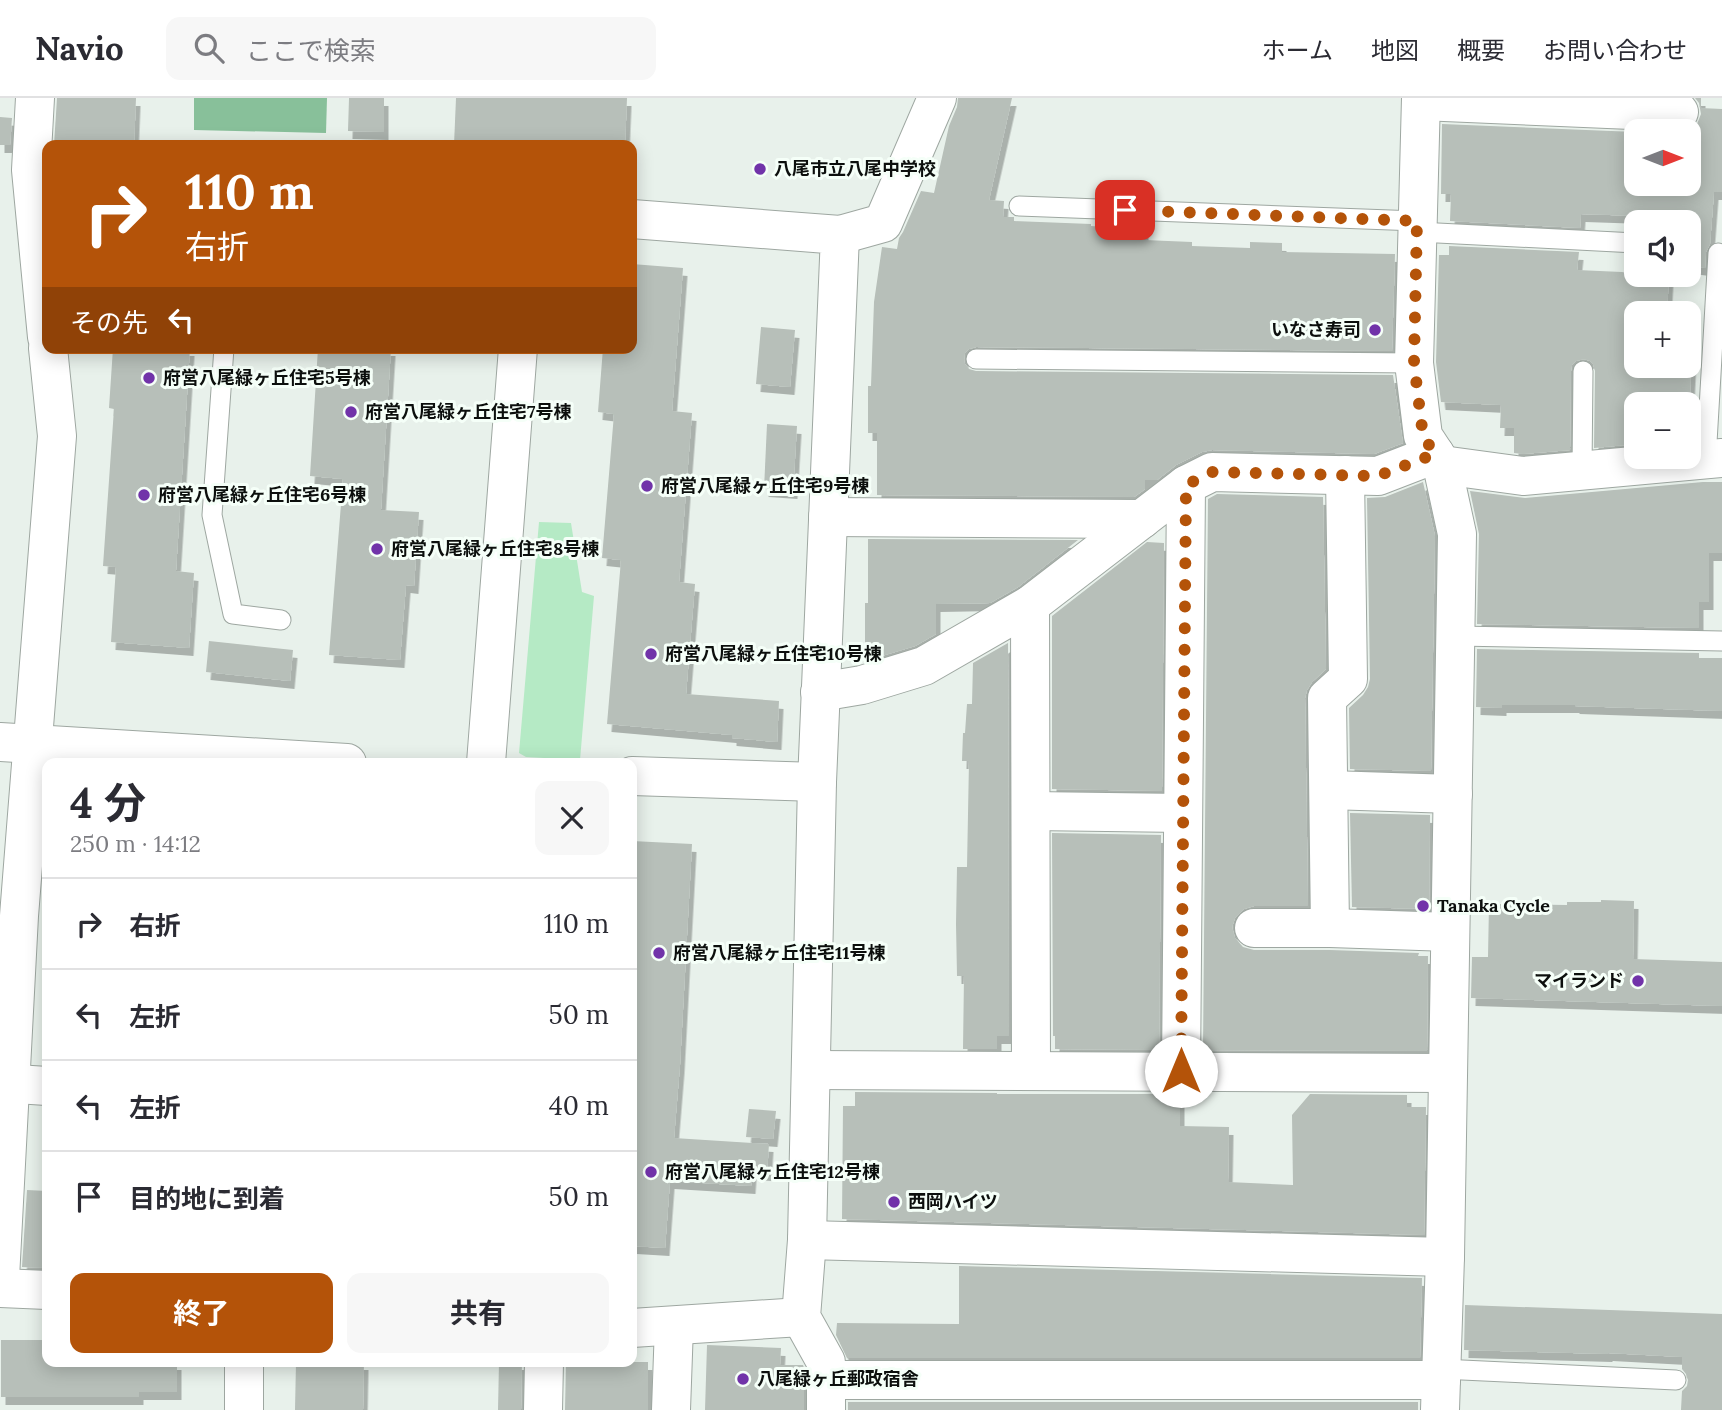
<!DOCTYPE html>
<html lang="ja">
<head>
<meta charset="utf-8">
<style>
  :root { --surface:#fff; --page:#f7f7f7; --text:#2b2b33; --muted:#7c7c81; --line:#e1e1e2; --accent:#b45309 }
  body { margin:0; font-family:Lora,"Noto Sans JP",serif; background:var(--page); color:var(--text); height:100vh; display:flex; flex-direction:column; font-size:26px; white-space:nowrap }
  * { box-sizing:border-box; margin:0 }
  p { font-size:23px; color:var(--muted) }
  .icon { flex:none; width:38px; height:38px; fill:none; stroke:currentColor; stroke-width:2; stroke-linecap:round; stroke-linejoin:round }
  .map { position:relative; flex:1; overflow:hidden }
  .drawer { position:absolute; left:42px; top:660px; width:595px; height:609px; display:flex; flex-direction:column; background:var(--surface); border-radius:14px; box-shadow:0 4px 18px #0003 }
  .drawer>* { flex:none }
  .banner { position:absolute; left:42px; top:42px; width:595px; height:214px; border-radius:14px; box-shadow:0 4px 18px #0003; background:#b45309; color:#fff; overflow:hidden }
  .needle { width:46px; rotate:90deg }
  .buttons { position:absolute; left:1624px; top:21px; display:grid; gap:14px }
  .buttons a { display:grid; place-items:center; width:77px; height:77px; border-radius:14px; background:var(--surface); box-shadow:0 4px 18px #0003; font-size:35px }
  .pin { position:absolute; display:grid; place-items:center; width:60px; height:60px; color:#fff; margin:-30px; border-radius:14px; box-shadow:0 4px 10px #0006 }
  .me { position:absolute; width:77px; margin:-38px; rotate:0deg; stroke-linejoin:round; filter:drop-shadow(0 0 5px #0008) }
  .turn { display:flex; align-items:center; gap:24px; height:147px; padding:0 28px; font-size:32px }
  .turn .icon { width:91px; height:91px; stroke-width:2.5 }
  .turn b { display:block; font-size:49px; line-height:60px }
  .then { display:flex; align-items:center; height:66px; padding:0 28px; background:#0003; gap:14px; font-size:26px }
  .round { display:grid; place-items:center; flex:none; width:74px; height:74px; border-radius:14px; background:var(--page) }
  .overview { display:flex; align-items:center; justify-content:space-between; height:119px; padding:0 28px }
  h1 { font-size:42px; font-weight:700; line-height:52px }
  .button { display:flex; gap:14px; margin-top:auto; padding:14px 28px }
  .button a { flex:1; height:80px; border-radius:14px; background:var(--accent); color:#fff; font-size:28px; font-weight:700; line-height:80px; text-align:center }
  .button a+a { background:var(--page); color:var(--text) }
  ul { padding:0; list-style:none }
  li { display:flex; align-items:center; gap:21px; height:91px; padding:0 28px; border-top:2px solid var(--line) }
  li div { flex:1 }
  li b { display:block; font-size:26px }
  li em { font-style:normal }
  header { display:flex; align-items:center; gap:42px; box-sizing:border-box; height:98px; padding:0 35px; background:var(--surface); border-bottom:2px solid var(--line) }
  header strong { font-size:33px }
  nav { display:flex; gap:38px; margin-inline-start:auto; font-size:24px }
  .search { width:490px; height:63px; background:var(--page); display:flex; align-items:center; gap:18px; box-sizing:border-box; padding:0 24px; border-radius:14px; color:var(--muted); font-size:26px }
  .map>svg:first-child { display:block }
  .green { fill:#b5eac5 }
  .water { fill:#88c09a }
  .building { fill:#b7bfb9; filter:url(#shadow) }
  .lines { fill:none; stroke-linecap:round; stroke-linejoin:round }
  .lane-casing { stroke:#9ea7a1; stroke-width:21 }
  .street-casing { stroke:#9ea7a1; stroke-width:40 }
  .lane { stroke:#fff; stroke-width:19 }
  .street { stroke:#fff; stroke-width:38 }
  .route { stroke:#b45309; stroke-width:12; stroke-dasharray:0 21.6 }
  .poi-dot { fill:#7133a9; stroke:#f5fff8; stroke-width:2.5 }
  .labels { text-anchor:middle; stroke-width:6; stroke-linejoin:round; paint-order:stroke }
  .poi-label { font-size:18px; font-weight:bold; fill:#0c0f0d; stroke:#f5fff8; text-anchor:start }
</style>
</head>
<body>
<header>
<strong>Navio</strong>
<div class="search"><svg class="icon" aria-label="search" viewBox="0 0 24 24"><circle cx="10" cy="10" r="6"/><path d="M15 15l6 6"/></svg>ここで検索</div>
<nav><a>ホーム</a><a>地図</a><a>概要</a><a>お問い合わせ</a></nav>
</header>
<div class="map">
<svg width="1722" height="1312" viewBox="0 0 1722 1312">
  <defs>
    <filter id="shadow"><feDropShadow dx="4.5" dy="8" stdDeviation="0" flood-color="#0004"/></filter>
  </defs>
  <rect width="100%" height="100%" fill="#e8f1eb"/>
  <path class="green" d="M 539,424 L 571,425 L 582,494 L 594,498 L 580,662 L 526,659 L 519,655 Z"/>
  <path class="water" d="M 194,0 L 327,0 L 326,35 L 194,32 Z"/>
  <g class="building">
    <path d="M 57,0 L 136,0 L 134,47 L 54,47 Z"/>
    <path d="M 349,0 L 384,0 L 384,34 L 348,33 Z"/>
    <path d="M 456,0 L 627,0 L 625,47 L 454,47 Z"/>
    <path d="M 958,0 L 1012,0 L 989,102 L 1004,103 L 1003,119 L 1014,119 L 1014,123 L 1091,126 L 1091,128 L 1144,132 L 1144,142 L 1192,144 L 1192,148 L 1250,150 L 1250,144 L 1282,145 L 1282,154 L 1395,156 L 1392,253 L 976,249 L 969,251 L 965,255 L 964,262 L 965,266 L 969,271 L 976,273 L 1393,277 L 1403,345 L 1374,356 L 1212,352 L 1202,354 L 1176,367 L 1157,382 L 1145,382 L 1145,391 L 1134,399 L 877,397 L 877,335 L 868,335 L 868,288 L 871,288 L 874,204 L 882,149 L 897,151 L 899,140 L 903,134 L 921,93 L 934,95 L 949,28 L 957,9 Z"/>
    <path d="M 1695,0 L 1701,0 L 1701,10 L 1722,11 L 1722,94 L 1714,94 L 1710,146 L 1706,154 L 1705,170 L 1689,168 L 1689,124 L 1638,122 L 1639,118 L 1581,116 L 1580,130 L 1450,123 L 1451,96 L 1441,96 L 1442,26 L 1636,34 L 1636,86 L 1689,86 L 1689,33 L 1697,26 L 1701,16 L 1699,5 Z"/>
    <path d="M 0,19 L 12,20 L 10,47 L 0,47 Z"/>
    <path d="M 1449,148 L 1579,154 L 1577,172 L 1622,174 L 1636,177 L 1669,177 L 1667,215 L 1636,215 L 1636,268 L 1689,268 L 1689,237 L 1693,238 L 1689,315 L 1689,306 L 1636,306 L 1636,346 L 1594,350 L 1595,273 L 1593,266 L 1590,263 L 1584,261 L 1576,263 L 1572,267 L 1571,273 L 1570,352 L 1523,356 L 1514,355 L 1514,330 L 1500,330 L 1501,307 L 1441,304 L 1436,264 L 1439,157 L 1449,157 Z"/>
    <path d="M 632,166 L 683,170 L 672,313 L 692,315 L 679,484 L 695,486 L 686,596 L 779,603 L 777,644 L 732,640 L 732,637 L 607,626 L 621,462 L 602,460 L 614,316 L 598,314 L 603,250 L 632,250 Z"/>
    <path d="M 761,229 L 795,232 L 790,289 L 756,286 Z"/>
    <path d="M 113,250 L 190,250 L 176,473 L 194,475 L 189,550 L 111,544 L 116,469 L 103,468 L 114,311 L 109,310 Z"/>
    <path d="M 318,250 L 391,250 L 381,412 L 419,414 L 414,488 L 406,487 L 400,562 L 329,557 L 343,381 L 310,378 Z"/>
    <path d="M 767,326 L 797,328 L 793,393 L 764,391 Z"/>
    <path d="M 1423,384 L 1435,438 L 1431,673 L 1350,671 L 1349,610 L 1363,597 L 1368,589 L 1370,581 L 1367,400 L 1385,399 Z"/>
    <path d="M 1703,384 L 1722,384 L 1722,455 L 1709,455 L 1709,504 L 1699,504 L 1699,530 L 1477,526 L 1479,436 L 1470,393 L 1525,400 Z"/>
    <path d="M 1217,396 L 1323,399 L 1326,571 L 1312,584 L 1307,592 L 1305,600 L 1308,808 L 1254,808 L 1244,811 L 1235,820 L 1232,829 L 1235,840 L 1243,849 L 1254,852 L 1330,852 L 1419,855 L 1418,858 L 1428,858 L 1427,953 L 1203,952 L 1208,401 Z"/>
    <path d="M 868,441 L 1078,442 L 1018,489 L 990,505 L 936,506 L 936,536 L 915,548 L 865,563 L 865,505 L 868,505 Z"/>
    <path d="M 1147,444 L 1164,445 L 1162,693 L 1052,691 L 1052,518 Z"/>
    <path d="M 209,543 L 293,552 L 290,583 L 206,574 Z"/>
    <path d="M 1008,545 L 1009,938 L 997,938 L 997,951 L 963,951 L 964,878 L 957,878 L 956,826 L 957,769 L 967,769 L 969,663 L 962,663 L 963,635 L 965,635 L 967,606 L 972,606 L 973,565 Z"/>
    <path d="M 1477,551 L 1699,555 L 1699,560 L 1722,560 L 1722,613 L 1575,608 L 1575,607 L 1502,607 L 1502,610 L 1476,609 Z"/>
    <path d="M 1350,715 L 1430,717 L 1429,811 L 1352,809 Z"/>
    <path d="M 1052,735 L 1161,737 L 1159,952 L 1055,951 L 1055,938 L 1053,938 Z"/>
    <path d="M 632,743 L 692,746 L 680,967 L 674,1040 L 769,1046 L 767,1075 L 752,1074 L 751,1088 L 670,1083 L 665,1150 L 632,1148 Z"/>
    <path d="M 1601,802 L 1634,803 L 1633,861 L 1722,864 L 1722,908 L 1471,900 L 1472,859 L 1488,859 L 1489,806 L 1567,807 L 1567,804 L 1601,804 Z"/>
    <path d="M 855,994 L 997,995 L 997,996 L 1180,996 L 1180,1028 L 1229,1029 L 1228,1084 L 1293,1087 L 1292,1017 L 1310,996 L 1407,997 L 1407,1009 L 1426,1009 L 1424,1137 L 842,1121 L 843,1008 L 855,1008 Z"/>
    <path d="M 749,1011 L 776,1013 L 773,1041 L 746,1039 Z"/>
    <path d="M 27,1092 L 47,1093 L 47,1170 L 22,1169 Z"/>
    <path d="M 959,1168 L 1422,1180 L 1420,1260 L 847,1260 L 836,1237 L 837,1225 L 959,1226 Z"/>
    <path d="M 1465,1207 L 1722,1216 L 1722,1312 L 1681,1312 L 1682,1293 L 1687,1288 L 1688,1282 L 1686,1276 L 1682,1271 L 1682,1259 L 1608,1255 L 1608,1256 L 1464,1252 Z"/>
    <path d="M 1,1242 L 47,1242 L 47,1264 L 177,1264 L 177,1294 L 139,1294 L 139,1299 L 1,1299 Z"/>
    <path d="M 707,1247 L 781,1250 L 780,1267 L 803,1267 L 804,1270 L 804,1312 L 705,1312 Z"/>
    <path d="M 296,1264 L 364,1264 L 363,1312 L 295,1312 Z"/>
    <path d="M 499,1264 L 522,1264 L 521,1312 L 498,1312 Z"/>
    <path d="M 566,1264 L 648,1264 L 648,1312 L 565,1312 Z"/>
    <rect x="848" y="1304" width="570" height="8"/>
  </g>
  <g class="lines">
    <defs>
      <g id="lane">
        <path d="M 1019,108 L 1417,123"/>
        <path d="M 1418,134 L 1636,145"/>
        <path d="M 224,250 L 212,417 L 233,516 L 281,522"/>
        <path d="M 976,261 L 1414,265"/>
        <path d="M 1706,362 L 1718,155"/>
        <path d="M 1582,373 L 1583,273"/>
        <path d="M 1456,538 L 1722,543"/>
        <path d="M 1441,1271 L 1676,1282"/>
      </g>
      <g id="street">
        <path d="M 35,0 L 31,72 L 47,239"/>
        <path d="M 1421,0 L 1414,265 L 1423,338 L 1442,367 L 1457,436 L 1445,1159 L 1440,1312"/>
        <path d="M 1421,3 L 1679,14"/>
        <path d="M 632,121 L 840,137 L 817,684 L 807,1142 L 801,1219 L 826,1264 L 826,1312"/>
        <path d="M 840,137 L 883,125 L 937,0"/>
        <path d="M 1442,367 L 1523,378 L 1722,360"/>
        <path d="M 828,419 L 1142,421"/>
        <path d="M 1030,507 L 1031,973"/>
        <path d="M 820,594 L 862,587 L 924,568 L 1030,507 L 1186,387 L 1212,374 L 1378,378 L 1435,356"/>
        <path d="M 0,644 L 347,665"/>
        <path d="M 486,665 L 518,250"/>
        <path d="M 632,678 L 817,684"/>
        <path d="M 1329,692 L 1453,696"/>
        <path d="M 1031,713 L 1183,715"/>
        <path d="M 1254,830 L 1330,830 L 1450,834"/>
        <path d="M 1330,830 L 1327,600 L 1348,581 L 1345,377"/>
        <path d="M 811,972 L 1448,975"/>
        <path d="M 1181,973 L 1186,387"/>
        <path d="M 0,985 L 47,988"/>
        <path d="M 807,1142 L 1445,1159"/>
        <path d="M 0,1180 L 19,818 L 57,338 L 48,250"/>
        <path d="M 0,1190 L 47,1192"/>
        <path d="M 632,1230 L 801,1219"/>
        <path d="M 244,1264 L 244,1312"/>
        <path d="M 826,1282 L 1441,1282"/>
        <path d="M 543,1312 L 544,1264"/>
        <path d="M 671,1312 L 674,1228"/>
      </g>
    </defs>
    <use href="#lane" class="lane-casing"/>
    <use href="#street" class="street-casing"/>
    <use href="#lane" class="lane"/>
    <use href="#street" class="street"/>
  </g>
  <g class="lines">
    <path class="route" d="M 1125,112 L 1417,123 L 1414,265 L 1423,338 L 1435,356 L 1378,378 L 1212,374 L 1186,387 L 1181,973"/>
  </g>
  <g class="poi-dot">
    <circle cx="760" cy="71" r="7"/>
    <circle cx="1375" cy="232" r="7"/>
    <circle cx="149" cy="280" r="7"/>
    <circle cx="351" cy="314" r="7"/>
    <circle cx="647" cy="388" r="7"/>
    <circle cx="144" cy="397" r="7"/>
    <circle cx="377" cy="451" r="7"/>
    <circle cx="651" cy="556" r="7"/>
    <circle cx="1423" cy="808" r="7"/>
    <circle cx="659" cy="855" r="7"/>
    <circle cx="1638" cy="883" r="7"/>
    <circle cx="651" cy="1074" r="7"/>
    <circle cx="894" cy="1104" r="7"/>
    <circle cx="743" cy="1281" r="7"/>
  </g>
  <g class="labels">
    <g class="poi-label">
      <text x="774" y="77">八尾市立八尾中学校</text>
      <text x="1361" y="238" text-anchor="end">いなさ寿司</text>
      <text x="163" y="286">府営八尾緑ヶ丘住宅5号棟</text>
      <text x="365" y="320">府営八尾緑ヶ丘住宅7号棟</text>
      <text x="661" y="394">府営八尾緑ヶ丘住宅9号棟</text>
      <text x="158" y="403">府営八尾緑ヶ丘住宅6号棟</text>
      <text x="391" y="457">府営八尾緑ヶ丘住宅8号棟</text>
      <text x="665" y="562">府営八尾緑ヶ丘住宅10号棟</text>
      <text x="1437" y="814">Tanaka Cycle</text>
      <text x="673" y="861">府営八尾緑ヶ丘住宅11号棟</text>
      <text x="1624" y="889" text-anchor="end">マイランド</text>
      <text x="665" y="1080">府営八尾緑ヶ丘住宅12号棟</text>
      <text x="908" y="1110">西岡ハイツ</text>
      <text x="757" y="1287">八尾緑ヶ丘郵政宿舎</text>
    </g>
  </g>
</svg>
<div class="buttons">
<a><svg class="needle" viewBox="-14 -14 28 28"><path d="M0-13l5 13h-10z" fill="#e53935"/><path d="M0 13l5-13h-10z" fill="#7c7c81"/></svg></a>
<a><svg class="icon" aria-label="sound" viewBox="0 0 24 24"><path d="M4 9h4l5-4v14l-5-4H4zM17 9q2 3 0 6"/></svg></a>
<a>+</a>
<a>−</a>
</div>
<div class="pin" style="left:1125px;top:112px;background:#d93025"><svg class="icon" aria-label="arrive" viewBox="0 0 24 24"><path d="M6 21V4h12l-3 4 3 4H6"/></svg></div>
<svg class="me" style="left:1181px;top:973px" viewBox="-20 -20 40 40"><circle r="19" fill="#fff"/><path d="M0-13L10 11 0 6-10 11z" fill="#b45309"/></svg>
<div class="banner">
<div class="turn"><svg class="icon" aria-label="right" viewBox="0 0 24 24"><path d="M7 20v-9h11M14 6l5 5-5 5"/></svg><div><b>110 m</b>右折</div></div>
<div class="then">その先<svg class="icon" aria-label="left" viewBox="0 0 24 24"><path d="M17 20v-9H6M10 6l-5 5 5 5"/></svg></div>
</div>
<section class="drawer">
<div class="overview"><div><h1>4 分</h1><p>250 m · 14:12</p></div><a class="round"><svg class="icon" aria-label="close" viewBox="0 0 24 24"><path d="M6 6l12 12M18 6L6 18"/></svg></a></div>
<ul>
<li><svg class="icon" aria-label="right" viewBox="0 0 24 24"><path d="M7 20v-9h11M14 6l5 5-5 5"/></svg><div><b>右折</b></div><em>110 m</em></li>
<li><svg class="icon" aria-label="left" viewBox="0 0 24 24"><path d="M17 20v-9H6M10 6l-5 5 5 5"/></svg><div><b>左折</b></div><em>50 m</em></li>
<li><svg class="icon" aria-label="left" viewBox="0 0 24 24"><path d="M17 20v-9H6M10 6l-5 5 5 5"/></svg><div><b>左折</b></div><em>40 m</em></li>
<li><svg class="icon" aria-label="arrive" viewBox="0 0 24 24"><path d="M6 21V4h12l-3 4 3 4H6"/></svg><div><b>目的地に到着</b></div><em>50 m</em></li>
</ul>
<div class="button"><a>終了</a><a>共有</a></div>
</section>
</div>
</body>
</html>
